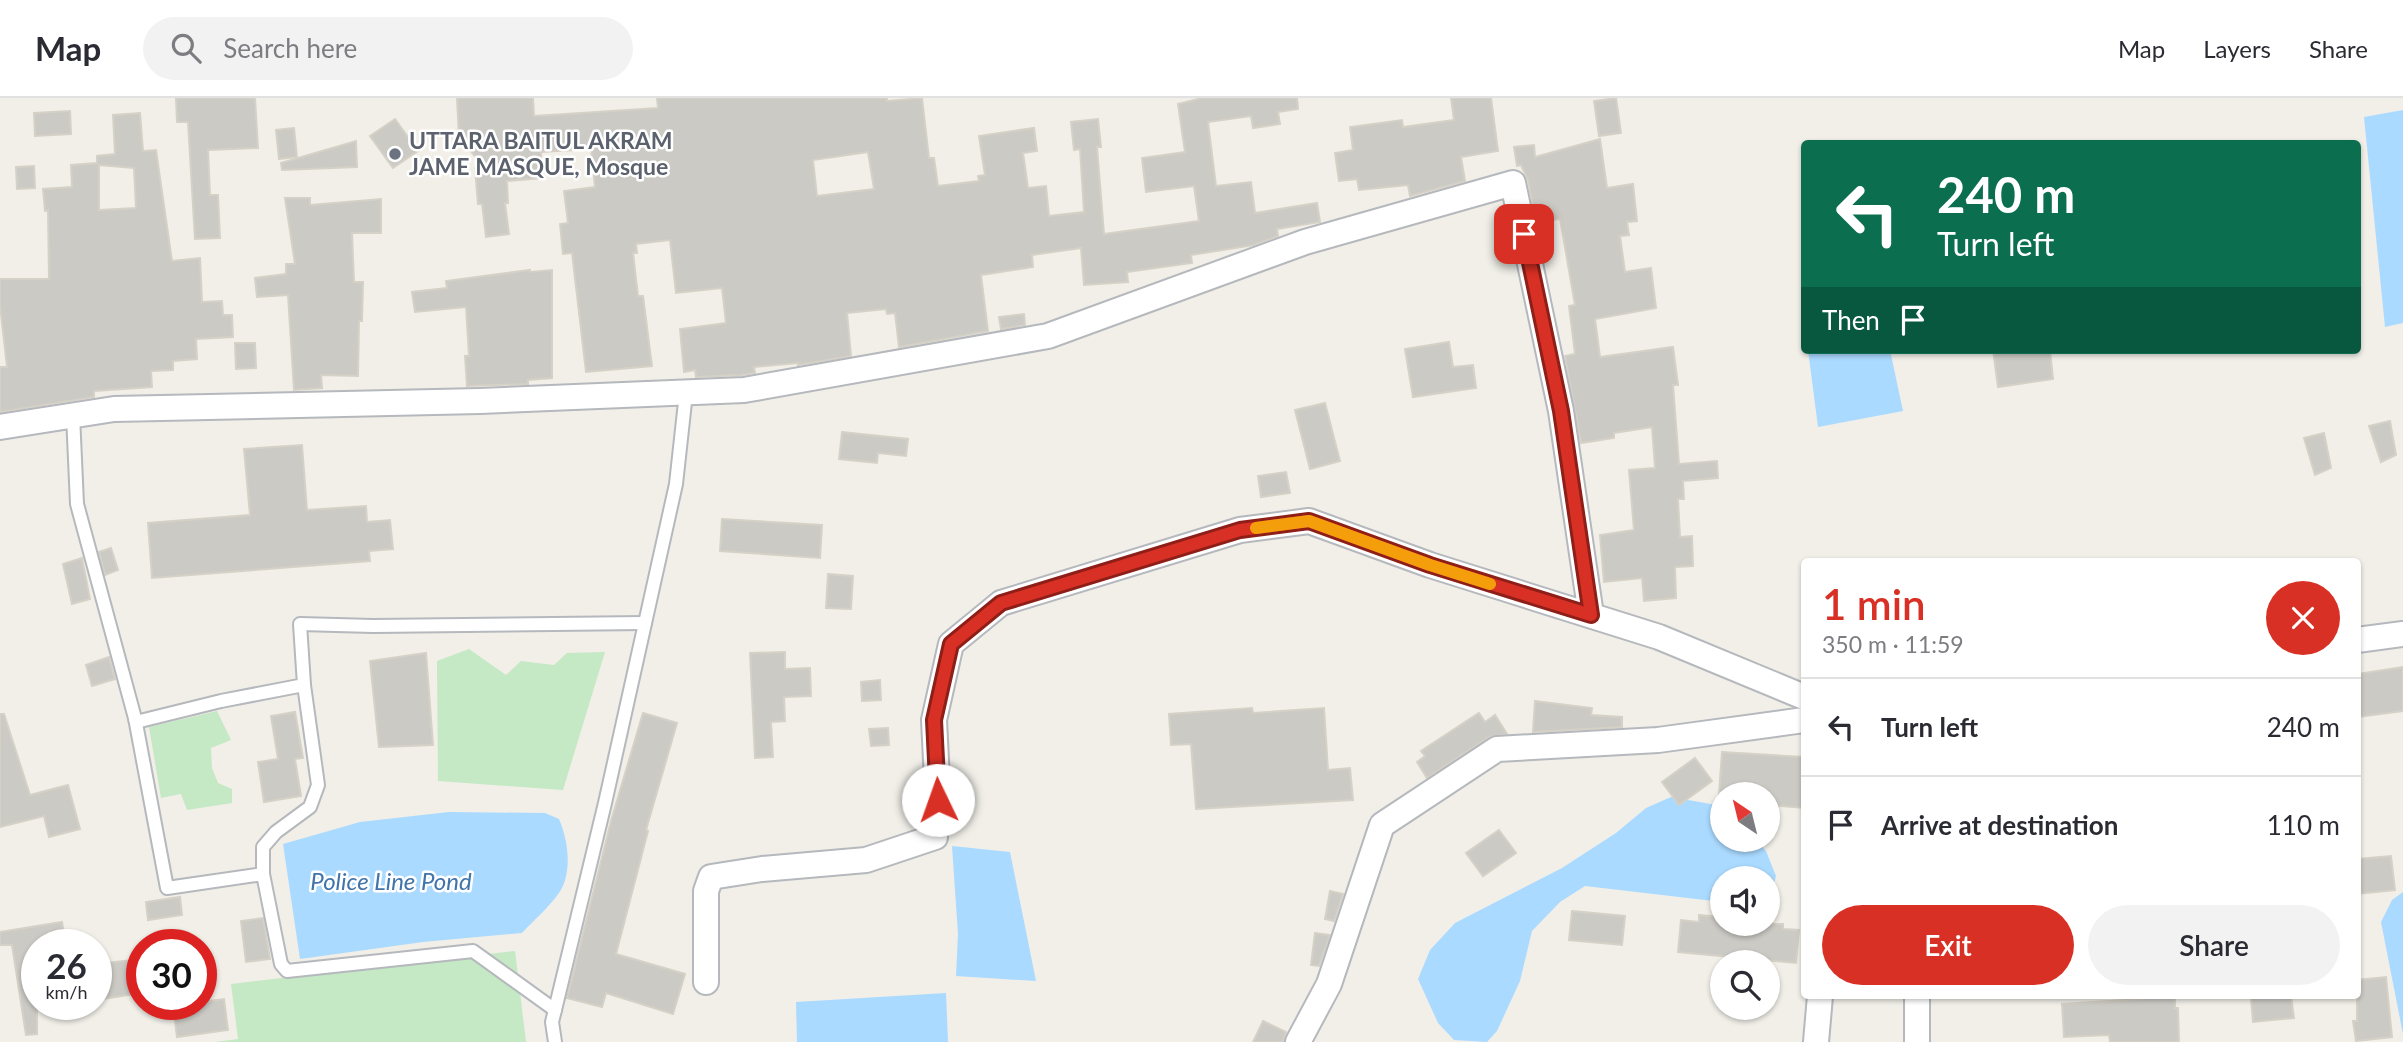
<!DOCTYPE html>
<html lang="en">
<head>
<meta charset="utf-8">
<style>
  :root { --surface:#fff; --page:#f2f2f3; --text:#2b2b33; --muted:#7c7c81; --line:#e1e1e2; --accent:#d93025 }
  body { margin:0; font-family:Lato,sans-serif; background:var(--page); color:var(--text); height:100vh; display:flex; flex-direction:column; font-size:26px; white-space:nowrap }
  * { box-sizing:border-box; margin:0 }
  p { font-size:23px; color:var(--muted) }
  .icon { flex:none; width:38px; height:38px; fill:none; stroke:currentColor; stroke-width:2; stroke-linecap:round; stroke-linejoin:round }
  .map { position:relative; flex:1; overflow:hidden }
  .details { position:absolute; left:1801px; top:460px; width:560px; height:441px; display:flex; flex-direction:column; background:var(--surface); border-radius:7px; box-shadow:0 2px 5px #0004 }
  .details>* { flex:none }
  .banner { position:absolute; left:1801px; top:42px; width:560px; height:214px; border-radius:7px; box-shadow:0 2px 5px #0004; background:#0b6e4f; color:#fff; overflow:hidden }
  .needle { width:46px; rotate:325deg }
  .fabs { position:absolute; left:1710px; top:684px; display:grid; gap:14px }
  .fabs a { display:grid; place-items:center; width:70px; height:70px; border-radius:50%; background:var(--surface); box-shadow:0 2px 5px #0004; font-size:35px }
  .speed { position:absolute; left:21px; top:831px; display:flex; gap:14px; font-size:35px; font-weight:700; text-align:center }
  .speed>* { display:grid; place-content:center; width:91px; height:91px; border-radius:50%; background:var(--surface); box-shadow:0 2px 5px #0004; line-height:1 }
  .speed small { font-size:18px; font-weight:400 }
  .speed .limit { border:10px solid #d22; background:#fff; color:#111 }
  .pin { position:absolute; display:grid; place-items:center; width:60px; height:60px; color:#fff; margin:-30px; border-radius:14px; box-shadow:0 4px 10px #0006 }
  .me { position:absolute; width:77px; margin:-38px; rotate:357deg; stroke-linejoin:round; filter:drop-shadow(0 0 5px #0008) }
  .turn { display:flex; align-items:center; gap:24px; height:147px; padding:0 21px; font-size:32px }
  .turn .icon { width:91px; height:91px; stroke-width:2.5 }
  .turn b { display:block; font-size:49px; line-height:60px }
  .then { display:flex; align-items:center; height:66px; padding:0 21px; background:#0003; gap:14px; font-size:26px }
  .round { display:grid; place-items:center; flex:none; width:74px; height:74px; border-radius:37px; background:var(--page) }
  .overview { display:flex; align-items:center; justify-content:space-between; height:119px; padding:0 21px }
  h1 { font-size:42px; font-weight:600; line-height:52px; color:var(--accent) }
  .primary-button { display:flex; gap:14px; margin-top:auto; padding:14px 21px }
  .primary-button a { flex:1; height:80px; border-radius:42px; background:var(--accent); color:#fff; font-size:28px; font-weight:600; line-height:80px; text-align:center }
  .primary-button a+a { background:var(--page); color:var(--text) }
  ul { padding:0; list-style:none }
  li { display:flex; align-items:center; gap:21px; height:98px; padding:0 21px; border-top:2px solid var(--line) }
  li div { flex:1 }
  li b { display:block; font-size:26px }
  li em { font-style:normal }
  header { display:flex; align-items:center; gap:42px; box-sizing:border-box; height:98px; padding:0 35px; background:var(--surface); border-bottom:2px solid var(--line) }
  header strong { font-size:33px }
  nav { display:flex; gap:38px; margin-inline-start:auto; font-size:24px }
  .search { width:490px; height:63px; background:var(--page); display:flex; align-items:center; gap:18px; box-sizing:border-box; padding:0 24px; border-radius:38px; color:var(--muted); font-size:26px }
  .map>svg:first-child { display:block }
  .green { fill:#c5e8c5 }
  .water { fill:#aadaff }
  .building { fill:#cccac5; stroke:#d6d1c6; stroke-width:2; fill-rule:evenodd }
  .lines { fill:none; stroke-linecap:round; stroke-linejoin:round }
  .service-casing { stroke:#b5b8bc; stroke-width:16 }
  .minor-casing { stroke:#b5b8bc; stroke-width:28 }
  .service { stroke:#fff; stroke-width:12 }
  .minor { stroke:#fff; stroke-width:24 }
  .route-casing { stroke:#8d1f18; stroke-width:18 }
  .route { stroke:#d93025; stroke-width:12 }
  .slow { stroke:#f59e0b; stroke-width:12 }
  .worship-dot { fill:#6b7280; stroke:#fff; stroke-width:2.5 }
  .labels { text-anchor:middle; stroke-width:5; stroke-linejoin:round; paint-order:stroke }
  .worship-label { font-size:23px; font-weight:bold; fill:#5b616d; stroke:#fff; text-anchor:start }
  .water-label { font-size:24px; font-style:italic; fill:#4174aa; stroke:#fff }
</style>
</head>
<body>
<header>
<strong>Map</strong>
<div class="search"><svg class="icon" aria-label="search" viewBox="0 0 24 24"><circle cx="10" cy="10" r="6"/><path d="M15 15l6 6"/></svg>Search here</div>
<nav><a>Map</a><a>Layers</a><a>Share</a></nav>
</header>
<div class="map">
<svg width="2403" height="944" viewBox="0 0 2403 944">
  <rect width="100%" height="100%" fill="#f1efe8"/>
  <g class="green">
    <path d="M 469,551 L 506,577 L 521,563 L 554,567 L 567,555 L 605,554 L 563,692 L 438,683 L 437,563 Z"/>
    <path d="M 217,613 L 231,642 L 211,650 L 212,670 L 218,685 L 232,691 L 232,705 L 187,712 L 181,696 L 161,700 L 149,629 Z"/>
    <path d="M 515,853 L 526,944 L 215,944 L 238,941 L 231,886 Z"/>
  </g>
  <g class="water">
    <path d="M 2403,12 L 2403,225 L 2385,229 L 2364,19 Z"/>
    <path d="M 1808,252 L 1890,252 L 1903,313 L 1818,329 Z"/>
    <path d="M 1671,699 L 1722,708 L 1722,742 L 1756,742 L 1766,753 L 1776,778 L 1770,800 L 1768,801 L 1768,780 L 1722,780 L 1722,804 L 1585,788 L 1560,804 L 1532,833 L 1520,883 L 1497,933 L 1487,944 L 1454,942 L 1438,925 L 1418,881 L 1430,852 L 1455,825 L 1562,770 L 1616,735 L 1646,710 Z"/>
    <path d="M 449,714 L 545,715 L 559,721 C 568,742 573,774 559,795 C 549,809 534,822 522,835 L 423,844 L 300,861 L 283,746 L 360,724 Z"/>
    <path d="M 952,748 L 1010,754 L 1036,883 L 956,878 L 958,836 Z"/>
    <path d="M 2403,794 L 2403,936 L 2381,824 L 2392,802 Z"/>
    <path d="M 946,895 L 948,944 L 797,944 L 796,904 Z"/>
  </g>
  <g class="building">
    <path d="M 176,0 L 255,0 L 258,50 L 208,52 L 210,97 L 218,97 L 220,140 L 195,141 L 188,24 L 177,24 Z"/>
    <path d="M 457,0 L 533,0 L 534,18 L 658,10 L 657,0 L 887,0 L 887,3 L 922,0 L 929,60 L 934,60 L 938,88 L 979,83 L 978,78 L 985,77 L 979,38 L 1034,30 L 1037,53 L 1023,55 L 1028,90 L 1046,88 L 1049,118 L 1084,114 L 1080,51 L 1074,52 L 1071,24 L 1098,21 L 1101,49 L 1097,49 L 1104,136 L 1199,123 L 1194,88 L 1146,94 L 1142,60 L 1185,54 L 1178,6 L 1202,0 L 1297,0 L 1298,11 L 1278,14 L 1280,26 L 1253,30 L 1251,18 L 1208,24 L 1216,88 L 1251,84 L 1255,115 L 1317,105 L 1320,124 L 1277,131 L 1278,138 L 1254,147 L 1191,157 L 1192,165 L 1127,174 L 1128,184 L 1084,187 L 1081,150 L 1032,157 L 1033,169 L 981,177 L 988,233 L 899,249 L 895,215 L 887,216 L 886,211 L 847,215 L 851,258 L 798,267 L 798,265 L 754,269 L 755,275 L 742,277 L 696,279 L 695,272 L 684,274 L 680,231 L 726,225 L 722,190 L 676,195 L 670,142 L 636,146 L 637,155 L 633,155 L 638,198 L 643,198 L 652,268 L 586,274 L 572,155 L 563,156 L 560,126 L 568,125 L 564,93 L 595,89 L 591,51 L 541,54 L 542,80 L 507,83 L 508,105 L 505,105 L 509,136 L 486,139 L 482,106 L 478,106 L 475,70 L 485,70 L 459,39 ZM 868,54 L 874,91 L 817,98 L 813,62 Z"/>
    <path d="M 1451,0 L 1491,0 L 1498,53 L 1461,59 L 1465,83 L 1410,98 L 1408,87 L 1359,92 L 1357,81 L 1339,83 L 1335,55 L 1353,52 L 1350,29 L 1402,22 L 1403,29 L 1454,22 Z"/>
    <path d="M 1616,0 L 1621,35 L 1599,38 L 1594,3 Z"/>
    <path d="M 70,13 L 71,36 L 35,38 L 34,15 Z"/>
    <path d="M 140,15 L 143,53 L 156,52 L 172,163 L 200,160 L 202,204 L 222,203 L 223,217 L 232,217 L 233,239 L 196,241 L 197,261 L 173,263 L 173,272 L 151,273 L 152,289 L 94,293 L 94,299 L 0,314 L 0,269 L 7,269 L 0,207 L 0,181 L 49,181 L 48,112 L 45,113 L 43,91 L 72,89 L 71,67 L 97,65 L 97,58 L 115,56 L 113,17 ZM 99,67 L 134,70 L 136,110 L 99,112 Z"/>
    <path d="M 395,21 L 418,53 L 393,70 L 370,38 Z"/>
    <path d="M 294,30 L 297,59 L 279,61 L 276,32 Z"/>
    <path d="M 1600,41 L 1607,90 L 1633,86 L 1637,123 L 1627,124 L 1629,137 L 1620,138 L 1625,174 L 1651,170 L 1656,210 L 1595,221 L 1600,259 L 1673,249 L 1678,287 L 1673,287 L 1679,366 L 1717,363 L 1718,380 L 1683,383 L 1684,401 L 1678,401 L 1680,439 L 1692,438 L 1693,468 L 1675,469 L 1676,500 L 1644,503 L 1642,480 L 1604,484 L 1600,437 L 1634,432 L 1629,372 L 1655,370 L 1652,329 L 1614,335 L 1614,340 L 1581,345 L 1565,258 L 1575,256 L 1569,208 L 1575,207 L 1560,121 L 1536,124 L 1528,82 L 1521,67 L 1517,68 L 1514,49 L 1534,47 L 1535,59 Z"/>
    <path d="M 356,43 L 357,69 L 282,72 L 281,65 Z"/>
    <path d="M 34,68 L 35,90 L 17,91 L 16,69 Z"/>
    <path d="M 285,100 L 310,100 L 310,107 L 381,101 L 381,135 L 352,135 L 354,184 L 363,184 L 362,223 L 359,223 L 358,278 L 321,277 L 322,290 L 294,292 L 288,197 L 257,199 L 255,180 L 286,176 L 286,166 L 295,166 Z"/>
    <path d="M 530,172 L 530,174 L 552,172 L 552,280 L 528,282 L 528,286 L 467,288 L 465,258 L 469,258 L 466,209 L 415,214 L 412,194 L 447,190 L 446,183 Z"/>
    <path d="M 1024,216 L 1025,227 L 1001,231 L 999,219 Z"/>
    <path d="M 1449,244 L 1453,269 L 1473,267 L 1476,290 L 1413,299 L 1405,251 Z"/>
    <path d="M 235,245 L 255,245 L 256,270 L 236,271 Z"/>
    <path d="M 1993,252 L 2050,252 L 2053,281 L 1998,289 Z"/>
    <path d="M 1325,305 L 1340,363 L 1310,371 L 1295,312 Z"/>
    <path d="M 2390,323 L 2396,357 L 2381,364 L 2369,328 Z"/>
    <path d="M 842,334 L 908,341 L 906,358 L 878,355 L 877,365 L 839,361 Z"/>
    <path d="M 2324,335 L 2331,370 L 2315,377 L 2304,340 Z"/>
    <path d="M 302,347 L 307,412 L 366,408 L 367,424 L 390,422 L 393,451 L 369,453 L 370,463 L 152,480 L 148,425 L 250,417 L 244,351 Z"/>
    <path d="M 1286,374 L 1290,395 L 1261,399 L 1258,378 Z"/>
    <path d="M 722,421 L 822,427 L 820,460 L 720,453 Z"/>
    <path d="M 111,450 L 118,472 L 105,477 L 99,454 Z"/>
    <path d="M 82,460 L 90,501 L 72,506 L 63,466 Z"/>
    <path d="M 828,476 L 853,478 L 851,511 L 826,510 Z"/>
    <path d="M 785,554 L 785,571 L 810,570 L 811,598 L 784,599 L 785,623 L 771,624 L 773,659 L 755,660 L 750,555 Z"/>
    <path d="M 426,555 L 433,647 L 379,649 L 370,563 Z"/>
    <path d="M 109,559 L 115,581 L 92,588 L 86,567 Z"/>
    <path d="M 2403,569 L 2403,613 L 2357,619 L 2357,576 Z"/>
    <path d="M 880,582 L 881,602 L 862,603 L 861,584 Z"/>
    <path d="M 1535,603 L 1592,610 L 1591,617 L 1622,619 L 1622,629 L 1533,634 Z"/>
    <path d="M 1252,610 L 1253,615 L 1324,610 L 1328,672 L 1350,670 L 1353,702 L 1196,711 L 1191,646 L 1171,647 L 1169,616 Z"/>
    <path d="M 295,614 L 303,660 L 295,661 L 301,698 L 264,704 L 258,664 L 278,661 L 271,618 Z"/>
    <path d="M 643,615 L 677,625 L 646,732 L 648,733 L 616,856 L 685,876 L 673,916 L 606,895 L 602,909 L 567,900 L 611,723 Z"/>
    <path d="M 1479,615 L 1485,624 L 1495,617 L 1507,636 L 1489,639 L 1427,680 L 1417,664 L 1425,658 L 1421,653 Z"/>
    <path d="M 0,616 L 4,616 L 30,697 L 68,687 L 80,731 L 49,739 L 44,718 L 0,729 Z"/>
    <path d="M 888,630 L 889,647 L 871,648 L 869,631 Z"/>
    <path d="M 1722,654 L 1804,659 L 1804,710 L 1768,707 L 1768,696 L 1719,696 Z"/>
    <path d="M 1695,660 L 1712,683 L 1679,707 L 1662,684 Z"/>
    <path d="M 1499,732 L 1516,755 L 1483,778 L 1466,755 Z"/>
    <path d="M 2391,758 L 2395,792 L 2357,796 L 2357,761 Z"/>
    <path d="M 1330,793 L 1343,796 L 1334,823 L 1325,821 Z"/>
    <path d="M 180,799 L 182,817 L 148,822 L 146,804 Z"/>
    <path d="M 1572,813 L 1625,818 L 1622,847 L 1569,842 Z"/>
    <path d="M 1699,817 L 1722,819 L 1722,826 L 1783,826 L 1783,831 L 1799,832 L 1796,865 L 1678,854 L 1681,822 L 1699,824 Z"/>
    <path d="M 263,820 L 270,861 L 246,864 L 241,823 Z"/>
    <path d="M 62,824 L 66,847 L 37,847 L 37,936 L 26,937 L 12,847 L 0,847 L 0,834 Z"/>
    <path d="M 1315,835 L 1330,837 L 1319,868 L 1311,867 Z"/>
    <path d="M 142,861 L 142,895 L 96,902 L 96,866 Z"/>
    <path d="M 2386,879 L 2392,939 L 2356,943 L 2353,923 L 2357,923 L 2357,882 Z"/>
    <path d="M 2142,898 L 2175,898 L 2175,910 L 2178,910 L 2179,944 L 2110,944 L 2109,937 L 2064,939 L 2062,906 L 2142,901 Z"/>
    <path d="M 2269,898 L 2291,898 L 2294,920 L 2253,924 L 2251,900 Z"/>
    <path d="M 224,901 L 228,932 L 177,939 L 173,908 L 201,906 L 201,904 Z"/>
    <path d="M 1263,923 L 1286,934 L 1283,944 L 1253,944 Z"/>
  </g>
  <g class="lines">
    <defs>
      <g id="service">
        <path d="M 73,317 L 77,406 L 136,624 L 221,603 L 304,587 L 300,526 L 373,528 L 645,525"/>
        <path d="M 135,620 L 167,790 L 263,776 L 281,866 L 287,873 L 473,853 L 555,912"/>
        <path d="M 263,776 L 263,749 L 276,734 L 310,709 L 318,687 L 304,587"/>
        <path d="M 555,944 L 552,924 L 555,912 L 605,705 L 676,386 L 686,295"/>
      </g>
      <g id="minor">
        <path d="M 0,329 L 114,311 L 480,303 L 744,292 L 1048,238 L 1305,144 L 1513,85 L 1561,313 L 1591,517"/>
        <path d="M 2357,542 L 2403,536"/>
        <path d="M 706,884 L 706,793 L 711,779 L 762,771 L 866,762 L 935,739 L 938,702 L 934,622 L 951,546 L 1001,505 L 1240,432 L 1309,423 L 1430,467 L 1659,539 L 1804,599"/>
        <path d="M 1298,944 L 1329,886 L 1382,727 L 1497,651 L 1658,642 L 1804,622"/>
        <path d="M 1816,944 L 1820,898"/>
        <path d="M 1917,944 L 1917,898"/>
      </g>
    </defs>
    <use href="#service" class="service-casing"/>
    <use href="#minor" class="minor-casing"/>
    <use href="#service" class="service"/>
    <use href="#minor" class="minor"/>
  </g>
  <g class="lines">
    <defs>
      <path id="route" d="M 938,702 L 934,622 L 951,546 L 1001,505 L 1240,432 L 1309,423 L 1430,467 L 1591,517 L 1561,313 L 1524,136"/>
    </defs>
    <use href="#route" class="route-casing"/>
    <use href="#route" class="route"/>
    <path class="slow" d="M 1256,430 L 1309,423 L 1430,467 L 1490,486"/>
  </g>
  <circle class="worship-dot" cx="395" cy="56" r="7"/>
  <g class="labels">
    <g class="worship-label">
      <text x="409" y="51">UTTARA BAITUL AKRAM<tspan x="409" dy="26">JAME MASQUE, Mosque</tspan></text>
    </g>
    <g class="water-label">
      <text x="391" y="792">Police Line Pond</text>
    </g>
  </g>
</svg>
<div class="fabs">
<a><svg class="needle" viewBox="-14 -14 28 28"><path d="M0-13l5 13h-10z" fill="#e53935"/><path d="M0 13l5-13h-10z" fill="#7c7c81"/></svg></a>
<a><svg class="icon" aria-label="sound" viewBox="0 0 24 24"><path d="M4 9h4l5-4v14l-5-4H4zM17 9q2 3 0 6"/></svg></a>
<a><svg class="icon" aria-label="search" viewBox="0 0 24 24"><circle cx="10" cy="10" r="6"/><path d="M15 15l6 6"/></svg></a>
</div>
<div class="speed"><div>26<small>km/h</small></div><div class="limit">30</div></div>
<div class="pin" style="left:1524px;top:136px;background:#d93025"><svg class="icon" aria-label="arrive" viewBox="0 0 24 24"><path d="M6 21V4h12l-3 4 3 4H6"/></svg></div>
<svg class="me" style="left:938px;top:702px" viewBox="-20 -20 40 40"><circle r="19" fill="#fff"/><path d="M0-13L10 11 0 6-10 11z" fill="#d93025"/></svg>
<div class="banner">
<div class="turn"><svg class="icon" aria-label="left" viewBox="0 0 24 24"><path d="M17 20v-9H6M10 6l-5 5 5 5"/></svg><div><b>240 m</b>Turn left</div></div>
<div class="then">Then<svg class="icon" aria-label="arrive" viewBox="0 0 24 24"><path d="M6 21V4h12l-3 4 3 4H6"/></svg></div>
</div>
<section class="details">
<div class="overview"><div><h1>1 min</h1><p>350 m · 11:59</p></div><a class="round" style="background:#d93025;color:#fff"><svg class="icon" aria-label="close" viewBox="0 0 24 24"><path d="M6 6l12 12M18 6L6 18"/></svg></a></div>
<ul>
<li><svg class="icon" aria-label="left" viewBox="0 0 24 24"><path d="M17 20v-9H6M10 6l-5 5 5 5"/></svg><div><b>Turn left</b></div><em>240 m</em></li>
<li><svg class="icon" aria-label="arrive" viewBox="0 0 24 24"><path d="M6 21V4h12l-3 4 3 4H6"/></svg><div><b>Arrive at destination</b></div><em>110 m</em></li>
</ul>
<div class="primary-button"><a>Exit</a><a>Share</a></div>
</section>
</div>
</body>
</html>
